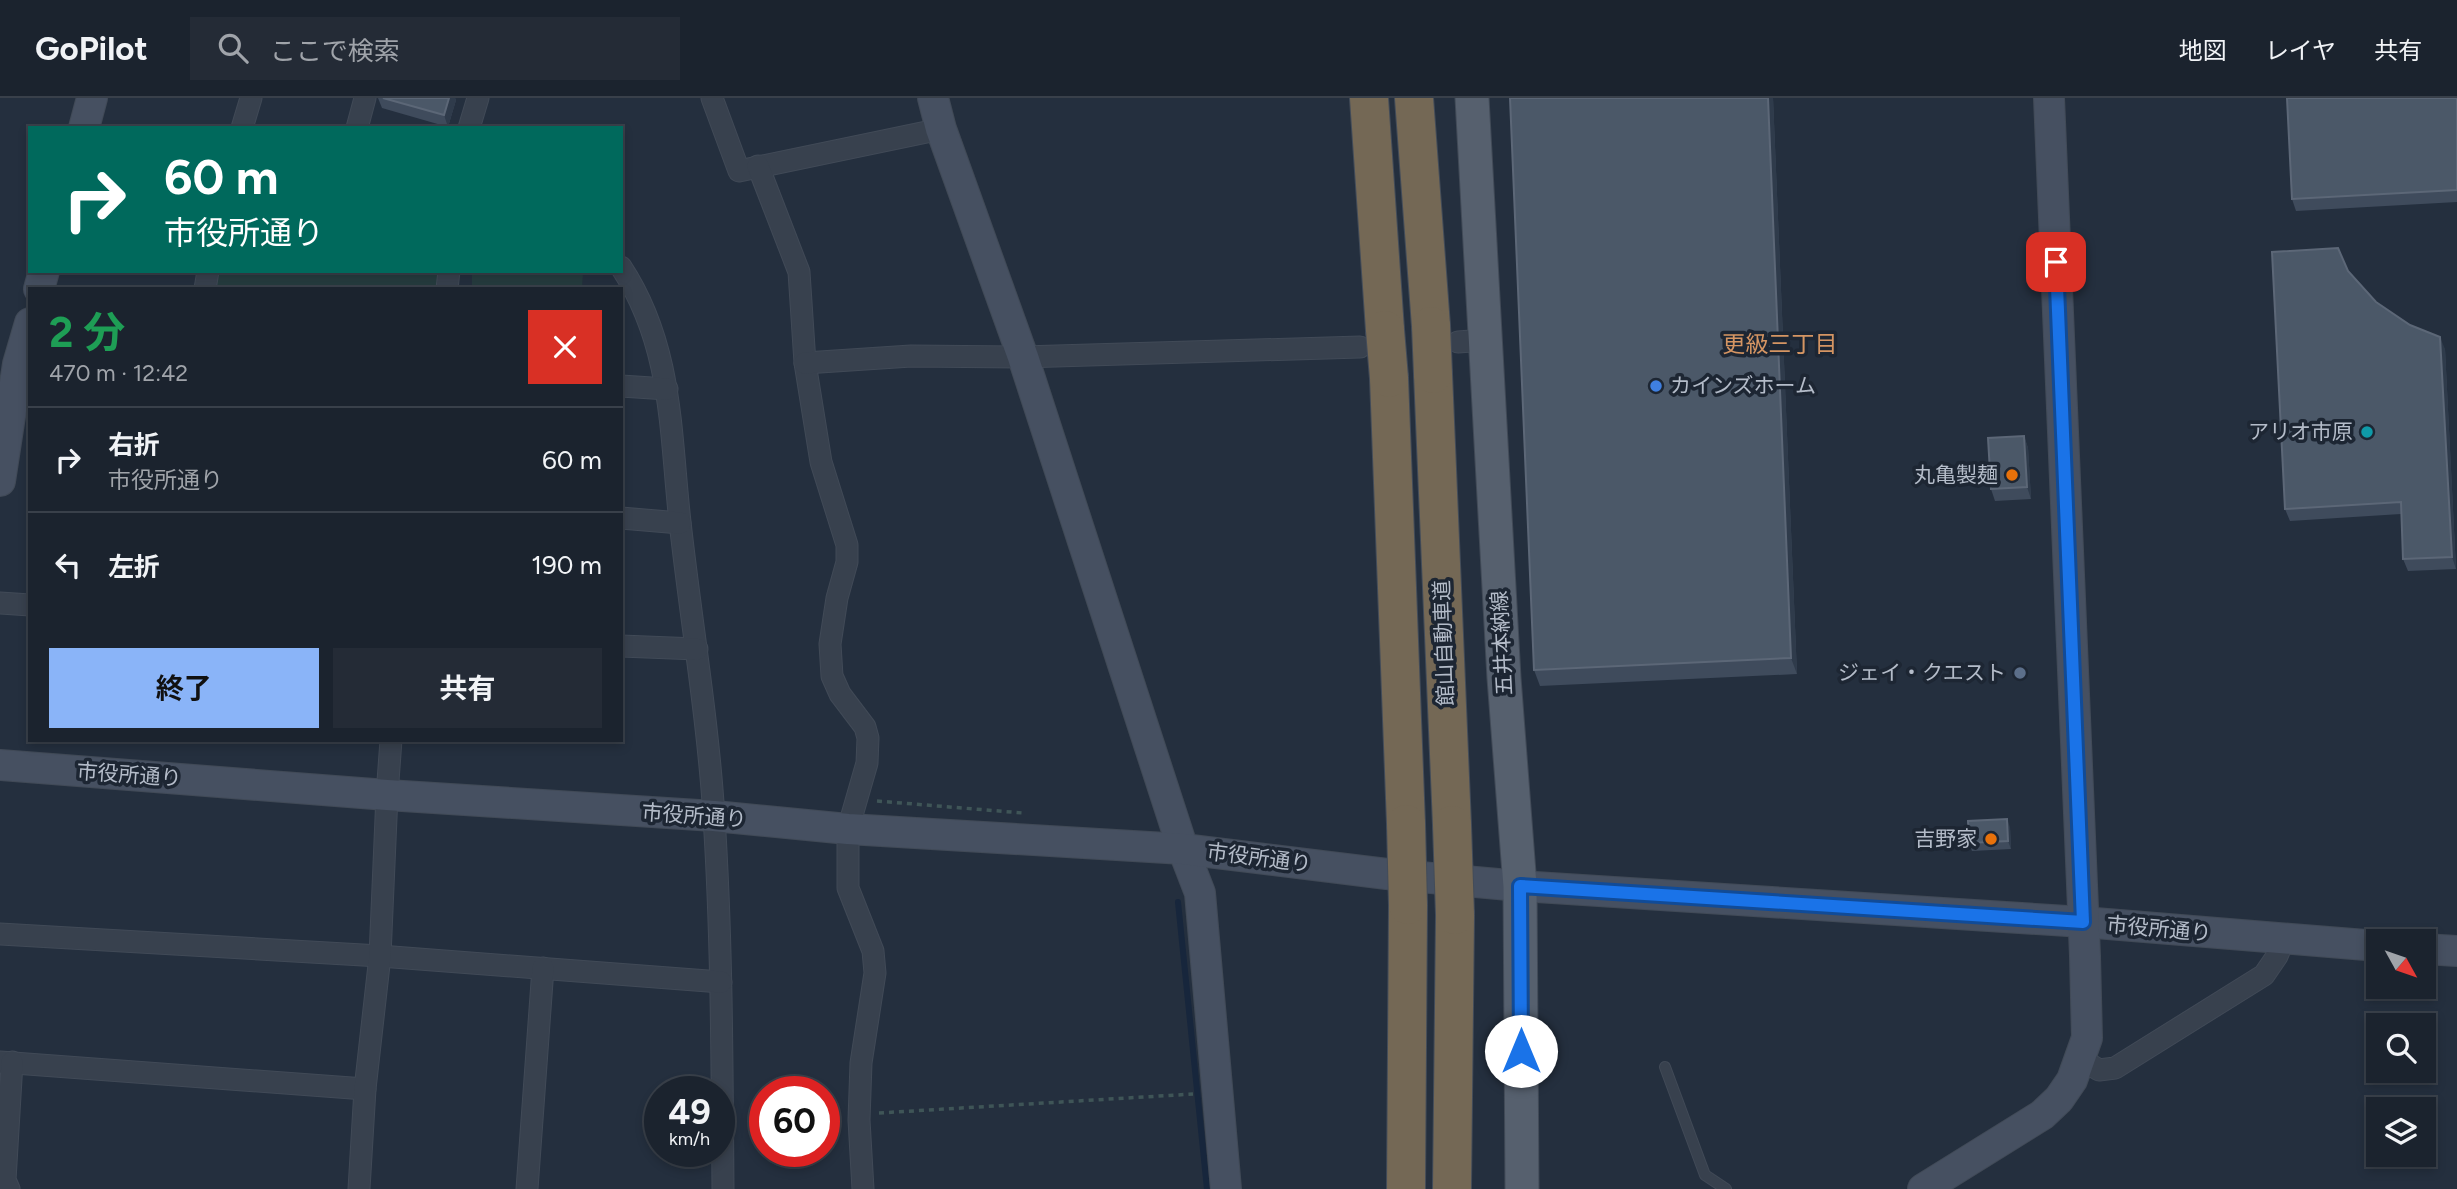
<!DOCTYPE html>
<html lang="ja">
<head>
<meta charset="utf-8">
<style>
  :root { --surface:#1b232e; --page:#242b36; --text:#f1f3f6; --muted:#a0a4aa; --line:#39404a; --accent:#8ab4f8 }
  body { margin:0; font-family:Figtree,"Noto Sans JP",sans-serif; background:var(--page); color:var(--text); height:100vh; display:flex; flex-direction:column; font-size:26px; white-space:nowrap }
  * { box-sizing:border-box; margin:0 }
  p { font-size:23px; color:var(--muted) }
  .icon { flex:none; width:38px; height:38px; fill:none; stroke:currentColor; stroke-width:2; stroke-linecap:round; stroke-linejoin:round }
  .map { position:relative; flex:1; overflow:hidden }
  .sheet { position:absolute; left:28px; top:189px; width:595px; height:455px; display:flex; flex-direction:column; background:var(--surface); border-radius:0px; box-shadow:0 4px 10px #0003,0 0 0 2px var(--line) }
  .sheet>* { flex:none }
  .banner { position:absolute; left:28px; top:28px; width:595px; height:147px; border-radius:0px; box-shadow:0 4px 10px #0003,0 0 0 2px var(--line); background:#00695c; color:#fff; overflow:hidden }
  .needle { width:46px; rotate:130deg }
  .controls { position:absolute; left:2366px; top:831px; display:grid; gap:14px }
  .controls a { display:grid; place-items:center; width:70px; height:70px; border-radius:0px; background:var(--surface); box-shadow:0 4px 10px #0003,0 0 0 2px var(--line); font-size:35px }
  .speed { position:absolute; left:644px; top:978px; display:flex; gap:14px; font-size:35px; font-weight:700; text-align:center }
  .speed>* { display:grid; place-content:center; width:91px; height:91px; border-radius:50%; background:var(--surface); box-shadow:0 4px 10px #0003,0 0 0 2px var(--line); line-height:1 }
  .speed small { font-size:18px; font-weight:400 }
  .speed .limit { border:10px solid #d22; background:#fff; color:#111 }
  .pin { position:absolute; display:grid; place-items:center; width:60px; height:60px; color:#fff; margin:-30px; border-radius:14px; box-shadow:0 4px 10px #0006 }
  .me { position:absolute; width:77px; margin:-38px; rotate:0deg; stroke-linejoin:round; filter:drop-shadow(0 0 5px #0008) }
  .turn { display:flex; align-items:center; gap:24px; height:147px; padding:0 21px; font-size:32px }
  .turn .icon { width:91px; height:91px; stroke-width:2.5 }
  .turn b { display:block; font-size:49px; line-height:60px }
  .round { display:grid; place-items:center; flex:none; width:74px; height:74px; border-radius:0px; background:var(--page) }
  .summary { display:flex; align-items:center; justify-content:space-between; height:119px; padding:0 21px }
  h1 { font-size:42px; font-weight:700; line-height:52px; color:#1e9e55 }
  .action { display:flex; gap:14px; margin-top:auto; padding:14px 21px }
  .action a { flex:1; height:80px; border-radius:0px; background:var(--accent); color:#111; font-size:28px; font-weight:700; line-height:80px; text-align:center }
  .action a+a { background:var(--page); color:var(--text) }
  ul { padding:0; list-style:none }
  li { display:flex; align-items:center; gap:21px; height:105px; padding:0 21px; border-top:2px solid var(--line) }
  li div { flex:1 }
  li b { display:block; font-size:26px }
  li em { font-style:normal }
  header { display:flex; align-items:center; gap:42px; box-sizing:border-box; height:98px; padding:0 35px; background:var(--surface); border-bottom:2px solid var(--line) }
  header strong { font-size:33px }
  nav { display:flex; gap:38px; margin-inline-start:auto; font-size:24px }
  .search { width:490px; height:63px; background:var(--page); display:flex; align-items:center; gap:18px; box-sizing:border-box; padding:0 24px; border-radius:0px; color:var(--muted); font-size:26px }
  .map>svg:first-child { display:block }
  .green { fill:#263c3f }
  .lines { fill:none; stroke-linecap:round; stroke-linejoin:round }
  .stream { stroke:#17263c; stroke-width:6 }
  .lane-casing { stroke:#414a57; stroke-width:12 }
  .street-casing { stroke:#414a57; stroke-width:23 }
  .secondary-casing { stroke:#414a57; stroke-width:32 }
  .primary-casing { stroke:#414a57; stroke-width:35 }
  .highway-casing { stroke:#434c59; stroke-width:40 }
  .path { stroke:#3f5557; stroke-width:3.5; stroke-dasharray:5 5; stroke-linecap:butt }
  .lane { stroke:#38414e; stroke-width:10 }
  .street { stroke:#38414e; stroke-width:21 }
  .secondary { stroke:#465061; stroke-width:30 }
  .primary { stroke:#56606e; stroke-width:33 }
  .highway { stroke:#746855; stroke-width:38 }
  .highway-bridge-casing { stroke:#434c59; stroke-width:40; stroke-linecap:butt }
  .highway-bridge { stroke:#746855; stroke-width:38 }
  .wall { fill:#3f4b5c }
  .shaded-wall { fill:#2f3b4b }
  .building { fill:#4b5868; stroke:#5c6777; stroke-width:2 }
  .route-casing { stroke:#114b97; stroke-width:18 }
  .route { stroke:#1a73e8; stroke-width:12 }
  .shop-dot { fill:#3f7fe0; stroke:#1d2633; stroke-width:2.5 }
  .culture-dot { fill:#0f9aa8; stroke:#1d2633; stroke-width:2.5 }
  .food-dot { fill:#e8710a; stroke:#1d2633; stroke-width:2.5 }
  .service-dot { fill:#5c6f8a; stroke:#1d2633; stroke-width:2.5 }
  .labels { text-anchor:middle; stroke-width:7; stroke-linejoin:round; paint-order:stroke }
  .poi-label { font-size:21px; fill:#b4bcc9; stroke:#1d2633; text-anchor:end }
  .street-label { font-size:21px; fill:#b4bcc9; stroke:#1d2633 }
  .neighbourhood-label { font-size:23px; fill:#d59563; stroke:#1d2633 }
</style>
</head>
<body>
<header>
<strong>GoPilot</strong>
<div class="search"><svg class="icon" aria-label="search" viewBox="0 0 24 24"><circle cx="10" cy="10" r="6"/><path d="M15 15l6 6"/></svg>ここで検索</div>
<nav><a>地図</a><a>レイヤ</a><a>共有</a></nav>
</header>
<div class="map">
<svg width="2457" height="1091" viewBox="0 0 2457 1091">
  <rect width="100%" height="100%" fill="#242f3e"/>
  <g class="green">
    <path d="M 218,173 L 440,173 L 438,191 L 215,191 Z"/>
    <path d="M 472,173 L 583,173 L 582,191 L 472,191 Z"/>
  </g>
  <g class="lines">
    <path class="stream" d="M 1178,804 L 1207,1091"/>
    <defs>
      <path id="lane" d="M 1665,969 L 1705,1077 L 1726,1091"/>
      <g id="street">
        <path d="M 712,0 L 739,73 L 941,31"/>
        <path d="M 242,30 L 251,0"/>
        <path d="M 357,30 L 365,0"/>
        <path d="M 469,30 L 478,0"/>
        <path d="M 758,68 L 799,174 L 805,265 L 821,364 L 847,447 L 847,464 L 837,500 L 830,546 L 832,578 L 840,596 L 865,629 L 868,640 L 867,665 L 848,731 L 848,790 L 873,853 L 875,875 L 861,965 L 859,1022 L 863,1091"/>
        <path d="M 621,169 C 673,248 670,334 680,424 C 691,523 708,621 714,719 C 722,843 722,967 723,1091"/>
        <path d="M 205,191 L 208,173"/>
        <path d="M 447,191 L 449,173"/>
        <path d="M 1458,244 L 1485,242"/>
        <path d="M 805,265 L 911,258 L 1023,259 L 1360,249"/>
        <path d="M 621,288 L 667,291"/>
        <path d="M 621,420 L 680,425"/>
        <path d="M 0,505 L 30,507"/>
        <path d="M 621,548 L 697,551"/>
        <path d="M 0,836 L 380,858 L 721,884"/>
        <path d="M 2081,961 L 2099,972 L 2115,970 L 2264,877 L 2277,858 L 2284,841"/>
        <path d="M 0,964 L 365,991"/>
        <path d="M 9,1091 L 5,1082 L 12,964"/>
        <path d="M 359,1091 L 365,991 L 380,858 L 387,697 L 391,642"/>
        <path d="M 527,1091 L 543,870"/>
      </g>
      <g id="secondary">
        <path d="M 933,0 L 941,31 L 1023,259 L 1183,751 L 1200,795 L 1226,1091"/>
        <path d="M 84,30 L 92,0"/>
        <path d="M 39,191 L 44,173"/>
        <path d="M 0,383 L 18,266 L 30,225"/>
        <path d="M 0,667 L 387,697 L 714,718 L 848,731 L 1183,751 L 1387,776 L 1520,788 L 2083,824 L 2378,848"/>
        <path d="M 2424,851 L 2457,853"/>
        <path d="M 1923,1091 L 2042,1017 L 2059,1001 L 2072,982 L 2087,940 L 2085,858 L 2049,0"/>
      </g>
      <path id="primary" d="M 1472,0 L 1504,580 L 1520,788 L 1522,1091"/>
      <g id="highway">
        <path d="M 1369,0 L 1385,232"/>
        <path d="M 1414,0 L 1431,228"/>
        <path d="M 1433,276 L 1452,727"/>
        <path d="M 1389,280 L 1406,726"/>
        <path d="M 1406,1091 L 1408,807"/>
        <path d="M 1452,1091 L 1455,817"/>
      </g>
    </defs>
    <use href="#lane" class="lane-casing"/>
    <use href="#street" class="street-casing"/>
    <use href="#secondary" class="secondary-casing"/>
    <use href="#primary" class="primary-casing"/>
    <use href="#highway" class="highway-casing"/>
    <g class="path">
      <path d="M 877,703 L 1023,715"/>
      <path d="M 879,1015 L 1193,996"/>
    </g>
    <use href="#lane" class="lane"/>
    <use href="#street" class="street"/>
    <use href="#secondary" class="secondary"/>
    <use href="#primary" class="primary"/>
    <use href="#highway" class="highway"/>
    <defs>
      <g id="highway-bridge">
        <path d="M 1431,228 L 1433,276"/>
        <path d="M 1385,232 L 1389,280"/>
        <path d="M 1406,726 L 1408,807"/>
        <path d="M 1452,727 L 1455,817"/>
      </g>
    </defs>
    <use href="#highway-bridge" class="highway-bridge-casing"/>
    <use href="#highway-bridge" class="highway-bridge"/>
  </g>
  <g class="wall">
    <path d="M 378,0 L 455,0 L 456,2 L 448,29 L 382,10 Z"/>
    <path d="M 1510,0 L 1773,0 L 1797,576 L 1540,588 L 1534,572 Z"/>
    <path d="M 2457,0 L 2457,104 L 2296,113 L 2292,101 Z"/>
    <path d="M 2348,173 L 2376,204 L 2445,251 L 2456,471 L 2408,473 L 2403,461 L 2401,416 L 2290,423 L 2285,411 Z"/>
    <path d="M 2024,338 L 2028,350 L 2031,401 L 1995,403 L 1991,391 Z"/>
    <path d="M 2010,729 L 2011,751 L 1972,753 L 1969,745 Z"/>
  </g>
  <g class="shaded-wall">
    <path d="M 449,0 L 455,0 L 456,2 L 448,29 L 444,17 Z"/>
    <path d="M 1768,0 L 1773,0 L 1797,576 L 1791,560 Z"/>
    <path d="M 2440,239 L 2445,251 L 2456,471 L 2452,459 Z"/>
    <path d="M 2024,338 L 2028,350 L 2031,401 L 2027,389 Z"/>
    <path d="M 2007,721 L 2010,729 L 2011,751 L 2008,743 Z"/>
  </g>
  <g class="building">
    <path d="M 383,0 L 449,0 L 444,17 Z"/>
    <path d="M 1510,0 L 1768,0 L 1791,560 L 1534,572 Z"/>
    <path d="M 2287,0 L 2457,0 L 2457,92 L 2292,101 Z"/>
    <path d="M 2338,150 L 2348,173 L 2376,204 L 2410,227 L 2440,239 L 2452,459 L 2403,461 L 2401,404 L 2285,411 L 2272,154 Z"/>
    <path d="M 2024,338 L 2027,389 L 1991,391 L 1988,340 Z"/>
    <path d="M 2007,721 L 2008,743 L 1969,745 L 1968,723 Z"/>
  </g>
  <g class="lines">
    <defs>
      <path id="route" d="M 1521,953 L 1520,788 L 2083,824 L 2056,164"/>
    </defs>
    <use href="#route" class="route-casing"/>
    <use href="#route" class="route"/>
  </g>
  <circle class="shop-dot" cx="1656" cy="288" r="7"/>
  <circle class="culture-dot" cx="2367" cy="334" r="7"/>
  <g class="food-dot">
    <circle cx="2012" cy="377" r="7"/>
    <circle cx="1991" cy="741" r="7"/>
  </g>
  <circle class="service-dot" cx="2020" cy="575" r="7"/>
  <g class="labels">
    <g class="poi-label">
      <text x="1670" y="295" text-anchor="start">カインズホーム</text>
      <text x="2353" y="341">アリオ市原</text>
      <text x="1998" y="384">丸亀製麺</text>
      <text x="2006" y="582">ジェイ・クエスト</text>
      <text x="1977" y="748">吉野家</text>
    </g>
    <g class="street-label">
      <text transform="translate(1444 545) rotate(-92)" y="7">館山自動車道</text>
      <text transform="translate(1502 545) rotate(-93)" y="7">五井本納線</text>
      <text transform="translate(129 677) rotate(4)" y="7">市役所通り</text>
      <text transform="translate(694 718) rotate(4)" y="7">市役所通り</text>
      <text transform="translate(1259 760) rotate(7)" y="7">市役所通り</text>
      <text transform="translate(2159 831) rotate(5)" y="7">市役所通り</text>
    </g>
    <g class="neighbourhood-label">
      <text x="1780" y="254">更級三丁目</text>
    </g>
  </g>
</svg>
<div class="controls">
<a><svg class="needle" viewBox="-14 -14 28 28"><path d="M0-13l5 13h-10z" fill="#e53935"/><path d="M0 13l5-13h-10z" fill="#a0a4aa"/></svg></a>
<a><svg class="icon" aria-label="search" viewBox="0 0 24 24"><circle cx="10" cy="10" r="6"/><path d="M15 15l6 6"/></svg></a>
<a><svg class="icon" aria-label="layers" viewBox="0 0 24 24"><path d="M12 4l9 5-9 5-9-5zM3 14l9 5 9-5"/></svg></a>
</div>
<div class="speed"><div>49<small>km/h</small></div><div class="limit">60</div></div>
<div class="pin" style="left:2056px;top:164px;background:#d93025"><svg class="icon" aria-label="arrive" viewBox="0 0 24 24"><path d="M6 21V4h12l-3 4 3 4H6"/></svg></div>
<svg class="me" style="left:1521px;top:953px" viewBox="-20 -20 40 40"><circle r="19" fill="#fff"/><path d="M0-13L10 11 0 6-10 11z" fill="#1a73e8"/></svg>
<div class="banner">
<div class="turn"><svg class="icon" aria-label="right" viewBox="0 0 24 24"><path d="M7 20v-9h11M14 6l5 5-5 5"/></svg><div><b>60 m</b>市役所通り</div></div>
</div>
<section class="sheet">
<div class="summary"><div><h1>2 分</h1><p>470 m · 12:42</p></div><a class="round" style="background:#d93025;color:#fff"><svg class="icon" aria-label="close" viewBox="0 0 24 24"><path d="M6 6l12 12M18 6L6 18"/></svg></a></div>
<ul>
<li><svg class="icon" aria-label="right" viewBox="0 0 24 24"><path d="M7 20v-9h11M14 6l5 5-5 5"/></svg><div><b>右折</b><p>市役所通り</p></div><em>60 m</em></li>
<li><svg class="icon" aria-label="left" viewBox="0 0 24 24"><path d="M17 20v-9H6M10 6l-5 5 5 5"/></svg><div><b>左折</b></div><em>190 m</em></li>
</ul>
<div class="action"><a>終了</a><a>共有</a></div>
</section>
</div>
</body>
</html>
